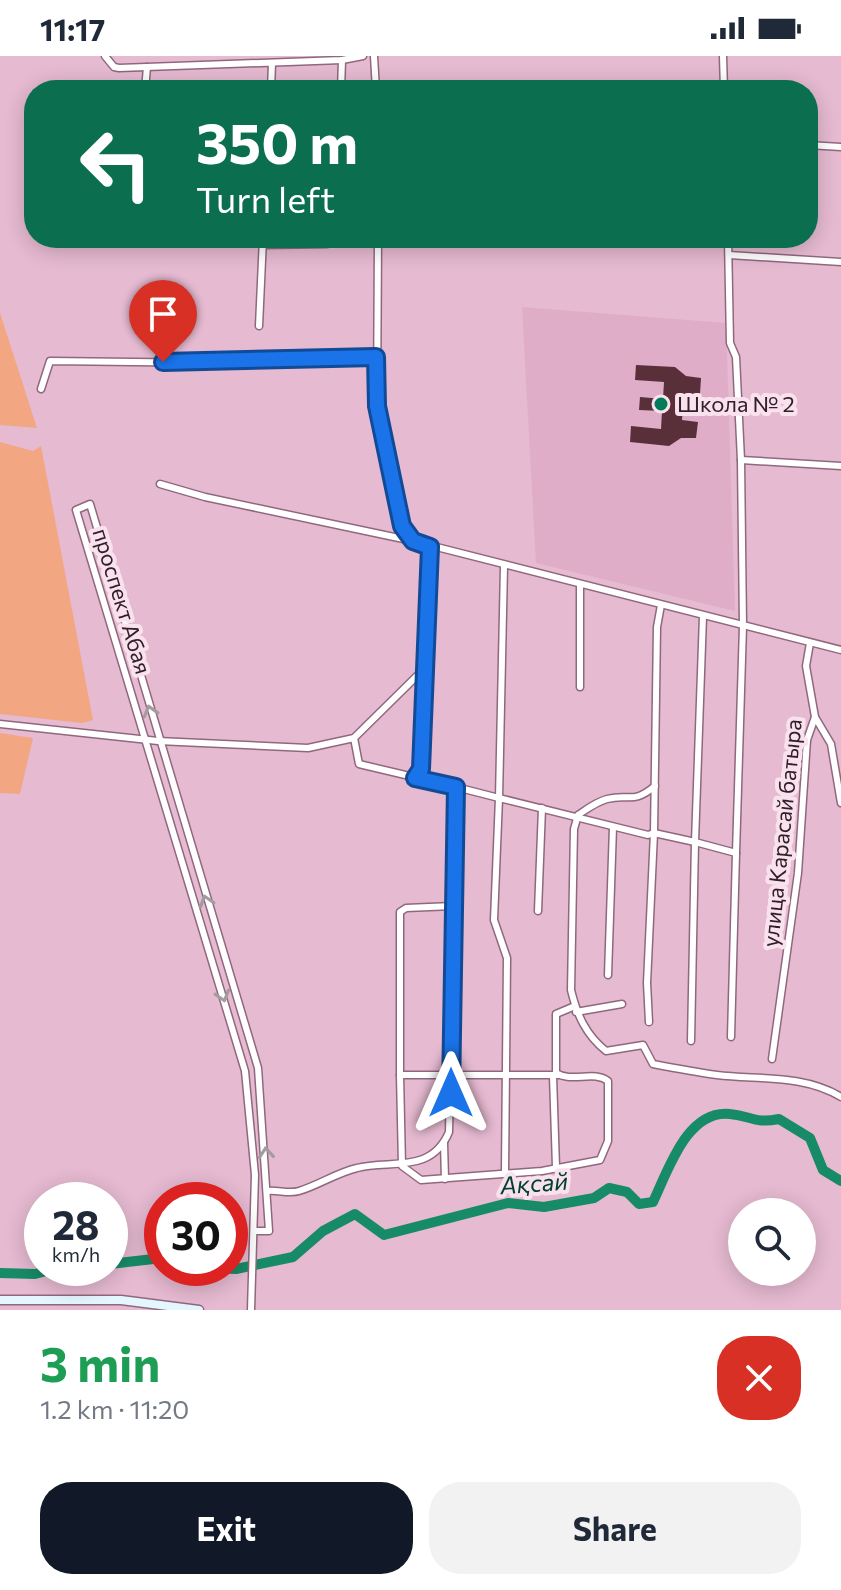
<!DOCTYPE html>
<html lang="en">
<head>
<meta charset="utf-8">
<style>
  :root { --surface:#fff; --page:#f2f2f3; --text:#1f2937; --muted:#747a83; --accent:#111827 }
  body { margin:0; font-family:Commissioner,sans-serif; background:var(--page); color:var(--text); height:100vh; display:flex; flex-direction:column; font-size:30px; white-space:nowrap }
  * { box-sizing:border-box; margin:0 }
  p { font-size:26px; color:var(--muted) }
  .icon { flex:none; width:44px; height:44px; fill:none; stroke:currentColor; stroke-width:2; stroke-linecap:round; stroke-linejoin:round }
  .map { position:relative; height:1254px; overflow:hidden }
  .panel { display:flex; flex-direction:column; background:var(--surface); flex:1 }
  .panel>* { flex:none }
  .banner { position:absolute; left:24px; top:24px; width:794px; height:168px; border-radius:32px; box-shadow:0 4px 20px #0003; background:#0b6e4f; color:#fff; overflow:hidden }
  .buttons { position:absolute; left:728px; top:1142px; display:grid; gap:16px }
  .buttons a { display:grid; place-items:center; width:88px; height:88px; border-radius:50%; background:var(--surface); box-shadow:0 4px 20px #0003; font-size:40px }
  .speed { position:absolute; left:24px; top:1126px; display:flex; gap:16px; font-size:40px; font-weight:700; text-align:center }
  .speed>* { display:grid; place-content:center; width:104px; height:104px; border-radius:50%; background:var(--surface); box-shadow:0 4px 20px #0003; line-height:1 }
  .speed small { font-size:20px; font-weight:400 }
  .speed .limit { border:12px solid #d22; background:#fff; color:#111 }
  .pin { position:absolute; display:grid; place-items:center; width:68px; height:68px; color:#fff; margin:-82px -34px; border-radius:50% 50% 50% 0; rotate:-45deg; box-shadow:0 0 8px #0007 }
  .pin .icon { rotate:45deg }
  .me { position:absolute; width:88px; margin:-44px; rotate:0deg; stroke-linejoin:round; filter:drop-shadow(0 0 6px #0008) }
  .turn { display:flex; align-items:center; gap:28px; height:168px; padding:0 40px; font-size:36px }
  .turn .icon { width:104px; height:104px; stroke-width:2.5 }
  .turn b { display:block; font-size:56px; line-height:68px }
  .round { display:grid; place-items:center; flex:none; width:84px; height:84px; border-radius:32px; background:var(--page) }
  .headline { display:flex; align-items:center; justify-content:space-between; height:136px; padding:0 40px }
  h1 { font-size:48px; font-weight:700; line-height:60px; color:#1e9e55 }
  .button { display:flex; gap:16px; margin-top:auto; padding:16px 40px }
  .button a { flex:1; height:92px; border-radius:32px; background:var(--accent); color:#fff; font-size:32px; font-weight:700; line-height:92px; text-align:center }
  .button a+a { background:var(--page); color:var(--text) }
  .status { display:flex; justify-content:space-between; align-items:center; height:56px; padding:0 40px; background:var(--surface); direction:ltr }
  .status svg { height:22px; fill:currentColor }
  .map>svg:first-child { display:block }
  .built { fill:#e0adc8 }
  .green { fill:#f3a682 }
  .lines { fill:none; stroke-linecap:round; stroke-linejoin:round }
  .river { stroke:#178b67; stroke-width:10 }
  .building { fill:#593039 }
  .minor-casing { stroke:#90687d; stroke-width:9 }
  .secondary-casing { stroke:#90687d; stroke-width:11 }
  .minor { stroke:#fff; stroke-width:6 }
  .secondary { stroke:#e4f6fe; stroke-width:8 }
  .oneway { stroke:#a29b9f }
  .route-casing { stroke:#114b97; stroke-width:20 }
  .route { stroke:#1a73e8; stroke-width:14 }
  .poi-dot { fill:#007c5b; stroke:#f9e2ed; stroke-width:3 }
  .labels { text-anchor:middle; stroke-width:8; stroke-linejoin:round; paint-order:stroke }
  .poi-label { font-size:22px; fill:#312029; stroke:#f9e2ed; text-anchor:start }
  .street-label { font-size:22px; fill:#312029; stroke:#f9e2ed }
  .water-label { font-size:24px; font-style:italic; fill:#01402d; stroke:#f9e2ed }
</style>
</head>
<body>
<div class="status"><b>11:17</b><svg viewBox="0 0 49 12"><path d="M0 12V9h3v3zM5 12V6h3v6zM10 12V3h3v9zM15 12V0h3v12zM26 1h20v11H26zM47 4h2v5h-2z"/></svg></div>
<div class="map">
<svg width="841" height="1254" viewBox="0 0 841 1254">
  <rect width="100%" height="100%" fill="#e6bad1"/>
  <path class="built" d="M 522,251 L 726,267 L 735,555 L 536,507 Z"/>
  <g class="green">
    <path d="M 0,257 L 37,372 L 0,369 Z"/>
    <path d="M 0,386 L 33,395 L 41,390 L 93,664 L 82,667 L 0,658 Z"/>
    <path d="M 0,677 L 33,682 L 20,738 L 0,737 Z"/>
  </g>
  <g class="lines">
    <g class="river">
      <path d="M 110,1208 L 162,1202"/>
      <path d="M 215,1212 L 236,1213 L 293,1201 L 323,1175 L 355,1158 L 384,1179 L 508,1147 L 544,1151 L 594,1142 L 609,1132 L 627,1136 L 639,1148 L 653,1146 C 668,1115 687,1053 730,1058 C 752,1060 754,1068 779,1063 L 810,1082 L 823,1114 L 841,1125"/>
      <path d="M 0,1217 L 35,1218 L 58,1212"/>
    </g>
  </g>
  <path class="building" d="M 636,309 L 675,311 L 686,320 L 701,322 L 700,338 L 684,338 L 682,364 L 698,366 L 696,382 L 681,382 L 669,390 L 630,386 L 631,370 L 661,373 L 662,355 L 639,354 L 640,341 L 663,343 L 664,326 L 635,324 Z"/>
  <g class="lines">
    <defs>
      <g id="minor">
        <path d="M 105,0 L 114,11 L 119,12 L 342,4 L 363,0"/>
        <path d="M 374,0 L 376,34"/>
        <path d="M 723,0 L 724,34"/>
        <path d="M 145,34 L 147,11"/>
        <path d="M 271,34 L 272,7"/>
        <path d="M 341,34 L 342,4"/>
        <path d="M 808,89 L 841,91"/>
        <path d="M 378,182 L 377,350 L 402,470 L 413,485 L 841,594"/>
        <path d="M 728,182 L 730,287 L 736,301 L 741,404 L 743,570 L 736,797"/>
        <path d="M 263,189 L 327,188 L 334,182"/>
        <path d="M 729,199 L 841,206"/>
        <path d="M 259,270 L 263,182"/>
        <path d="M 41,333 L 50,305 L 217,307 L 376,301"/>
        <path d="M 741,404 L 841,410"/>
        <path d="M 160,428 L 205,441 L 413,485"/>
        <path d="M 703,560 L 695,786 L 736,797 L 731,981"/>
        <path d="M 580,631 L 580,529"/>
        <path d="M 815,661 L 831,688 L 841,747"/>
        <path d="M 0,668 L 158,685 L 308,692 L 354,682 L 424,613 L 430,491"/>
        <path d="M 354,682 L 359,708 L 456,731"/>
        <path d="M 415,722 L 421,713 L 424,613"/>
        <path d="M 655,730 C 632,749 630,737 607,743 C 596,746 587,753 578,759 L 574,773 L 571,934 C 577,959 586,979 606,995 L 643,989 L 653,1008 C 674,1012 695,1016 717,1019 C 758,1024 803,1018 841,1041"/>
        <path d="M 538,855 L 542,752"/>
        <path d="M 608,919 L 613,771"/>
        <path d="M 576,956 L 622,948"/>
        <path d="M 649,966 L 647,927 L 654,777 L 657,571 L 661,549"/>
        <path d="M 772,1003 L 798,817 L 807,684 L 815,661 L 806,610 L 810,587"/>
        <path d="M 400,1019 L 400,856 L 406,852 L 453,850"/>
        <path d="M 559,1019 L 400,1019 L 402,1110 L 421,1124 L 542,1115 L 600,1104 L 608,1085 L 608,1025 C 594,1014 572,1027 556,1017 L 556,958 L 575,950"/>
        <path d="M 553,1020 L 556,1111"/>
        <path d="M 444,1087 L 445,1123"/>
        <path d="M 505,1116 L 507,902 L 494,864 L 499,742 L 648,779 L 654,777 L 695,786 L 691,985"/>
        <path d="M 268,1135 C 278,1134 290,1138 299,1135 C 319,1129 336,1117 357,1112 C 389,1103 431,1119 449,1076 L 456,731 L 499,742 L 504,510"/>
        <path d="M 251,1254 L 255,1119 L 245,1015 L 76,454 L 90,448 L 258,1012 L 269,1175 L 255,1175"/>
      </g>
      <path id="secondary" d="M 0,1244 L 121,1244 L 199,1254"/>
    </defs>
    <use href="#minor" class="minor-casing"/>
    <use href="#secondary" class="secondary-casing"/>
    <use href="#minor" class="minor"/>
    <use href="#secondary" class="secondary"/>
  </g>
  <defs><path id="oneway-chevron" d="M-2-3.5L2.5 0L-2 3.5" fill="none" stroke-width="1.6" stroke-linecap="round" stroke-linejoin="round" transform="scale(2)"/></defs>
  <g class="oneway">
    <use href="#oneway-chevron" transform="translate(150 655) rotate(-106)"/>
    <use href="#oneway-chevron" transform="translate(206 845) rotate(-107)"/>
    <use href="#oneway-chevron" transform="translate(223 940) rotate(73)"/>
    <use href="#oneway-chevron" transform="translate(266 1097) rotate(-95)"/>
  </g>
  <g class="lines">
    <defs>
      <path id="route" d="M 163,306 L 376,301 L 377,350 L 402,470 L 413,485 L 430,491 L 421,713 L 415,722 L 456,731 L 451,1037"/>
    </defs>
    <use href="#route" class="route-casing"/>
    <use href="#route" class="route"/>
  </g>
  <circle class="poi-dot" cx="661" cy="348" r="8"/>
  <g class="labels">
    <g class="poi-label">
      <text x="677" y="356">Школа № 2</text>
    </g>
    <g class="street-label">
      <text transform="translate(122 545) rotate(73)" y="8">проспект Абая</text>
      <text transform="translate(782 777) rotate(-84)" y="8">улица Карасай батыра</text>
    </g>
    <g class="water-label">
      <text transform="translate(534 1128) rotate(-4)" y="8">Ақсай</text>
    </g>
  </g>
</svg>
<div class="buttons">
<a><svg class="icon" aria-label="search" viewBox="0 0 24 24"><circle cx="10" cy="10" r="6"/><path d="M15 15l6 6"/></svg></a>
</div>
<div class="speed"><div>28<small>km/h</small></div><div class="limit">30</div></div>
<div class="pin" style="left:163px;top:306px;background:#d93025"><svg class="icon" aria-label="arrive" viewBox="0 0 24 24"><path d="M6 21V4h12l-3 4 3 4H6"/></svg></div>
<svg class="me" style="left:451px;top:1037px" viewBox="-20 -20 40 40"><path d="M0-17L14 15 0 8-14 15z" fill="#1a73e8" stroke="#fff" stroke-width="4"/></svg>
<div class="banner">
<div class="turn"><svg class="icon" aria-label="left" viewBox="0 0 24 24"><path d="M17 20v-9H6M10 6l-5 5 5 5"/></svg><div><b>350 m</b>Turn left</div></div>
</div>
</div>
<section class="panel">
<div class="headline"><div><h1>3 min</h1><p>1.2 km · 11:20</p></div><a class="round" style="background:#d93025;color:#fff"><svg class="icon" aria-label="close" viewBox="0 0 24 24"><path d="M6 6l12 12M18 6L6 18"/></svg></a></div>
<div class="button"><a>Exit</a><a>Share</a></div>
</section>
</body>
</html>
